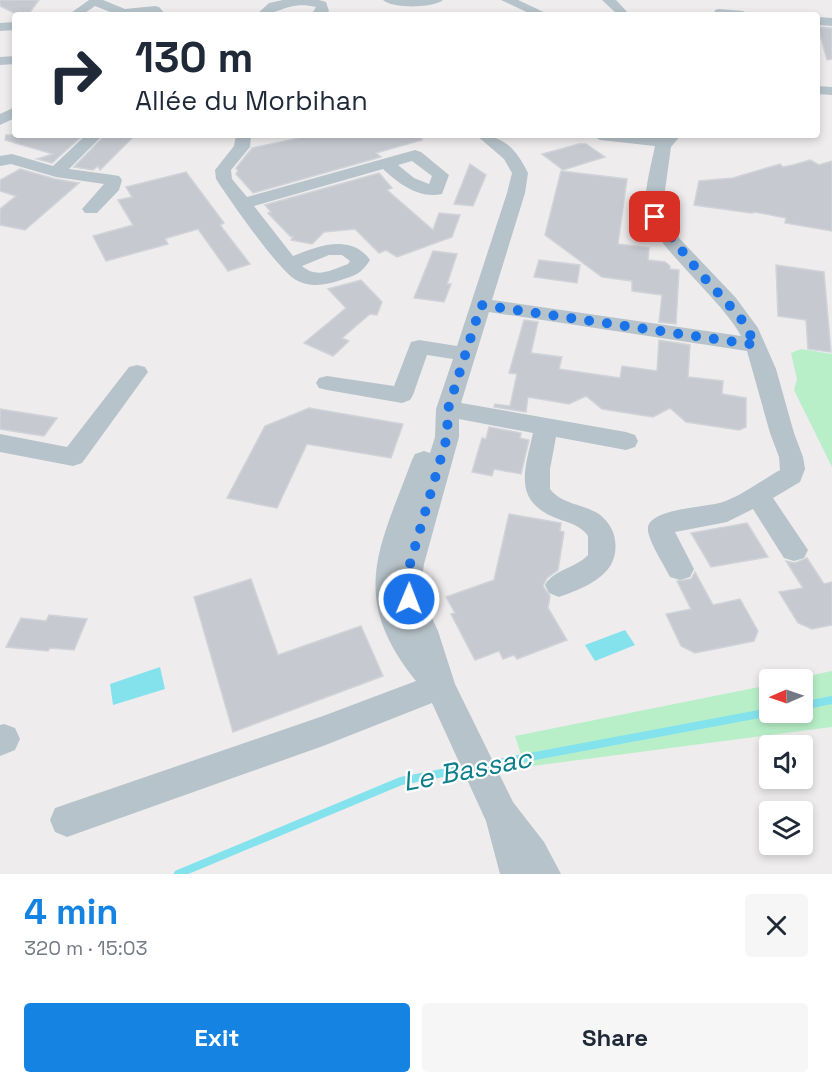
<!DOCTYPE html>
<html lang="en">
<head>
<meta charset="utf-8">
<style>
  :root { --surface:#fff; --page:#f6f6f7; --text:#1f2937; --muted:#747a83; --accent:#1483e1 }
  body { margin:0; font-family:"Space Grotesk",sans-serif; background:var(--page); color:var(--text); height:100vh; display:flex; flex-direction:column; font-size:22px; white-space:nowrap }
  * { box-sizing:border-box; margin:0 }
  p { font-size:20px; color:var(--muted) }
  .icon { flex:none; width:33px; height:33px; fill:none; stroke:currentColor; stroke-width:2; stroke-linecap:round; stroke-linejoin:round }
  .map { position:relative; height:874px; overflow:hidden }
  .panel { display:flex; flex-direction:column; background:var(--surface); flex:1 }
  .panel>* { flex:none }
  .banner { position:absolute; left:12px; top:12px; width:808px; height:126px; border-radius:6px; box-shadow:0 3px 9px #0003; background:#fff; color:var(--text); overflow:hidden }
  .needle { width:39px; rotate:268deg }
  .buttons { position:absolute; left:759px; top:669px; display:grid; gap:12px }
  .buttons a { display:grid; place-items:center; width:54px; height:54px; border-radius:6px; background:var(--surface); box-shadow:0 3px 9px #0003; font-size:30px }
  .pin { position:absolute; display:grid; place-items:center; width:51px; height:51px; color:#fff; margin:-26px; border-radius:12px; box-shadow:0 3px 9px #0006 }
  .me { position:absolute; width:66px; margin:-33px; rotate:1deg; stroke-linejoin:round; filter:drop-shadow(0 0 4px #0008) }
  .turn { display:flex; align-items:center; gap:21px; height:126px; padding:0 24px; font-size:27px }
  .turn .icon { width:78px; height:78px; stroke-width:2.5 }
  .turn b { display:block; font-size:42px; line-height:51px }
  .round { display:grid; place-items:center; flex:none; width:63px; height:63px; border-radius:6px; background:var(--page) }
  .headline { display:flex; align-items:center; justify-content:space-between; height:102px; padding:0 24px }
  h1 { font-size:36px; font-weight:700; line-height:45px; color:var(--accent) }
  .primary-button { display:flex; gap:12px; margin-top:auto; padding:12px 24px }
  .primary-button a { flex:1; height:69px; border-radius:6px; background:var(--accent); color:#fff; font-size:24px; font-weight:700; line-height:69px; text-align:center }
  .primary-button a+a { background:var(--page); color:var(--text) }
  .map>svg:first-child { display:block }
  .green { fill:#b8efc8 }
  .water { fill:#84e2ed }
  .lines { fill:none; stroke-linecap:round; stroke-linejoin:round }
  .stream { stroke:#84e2ed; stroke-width:8 }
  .building { fill:#c6cad0; stroke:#d0d3d8; stroke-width:1.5 }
  .minor { fill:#b7c3ca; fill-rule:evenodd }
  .route { stroke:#1a73e8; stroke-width:10; stroke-dasharray:0 18 }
  .labels { text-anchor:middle; stroke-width:4.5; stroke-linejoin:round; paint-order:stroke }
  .near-water-label { font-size:27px; font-style:italic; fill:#0b7d8b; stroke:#fff }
</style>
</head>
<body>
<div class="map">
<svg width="832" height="874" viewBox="0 0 832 874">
  <rect width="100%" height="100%" fill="#efeced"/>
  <g class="green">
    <path d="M 801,349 L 832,354 L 832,467 L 794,390 L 797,379 L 791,353 Z"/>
    <path d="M 832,671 L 832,727 L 525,767 L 515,736 L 769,685 L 770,712 L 802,712 L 802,680 L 793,679 Z"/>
  </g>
  <g class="water">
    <path d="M 625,630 L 635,645 L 595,661 L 585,645 Z"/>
    <path d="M 160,667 L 165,689 L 113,705 L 110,684 Z"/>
  </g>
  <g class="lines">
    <g class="stream">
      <path d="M 802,706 L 832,700"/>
      <path d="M 487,765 L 770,712"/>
      <path d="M 178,874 L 401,781 L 468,768"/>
    </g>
  </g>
  <g class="building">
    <path d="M 0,0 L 39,0 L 28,15 L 18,15 L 0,6 Z"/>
    <path d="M 818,27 L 832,28 L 832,59 L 827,60 Z"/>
    <path d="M 6,135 L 83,135 L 52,163 L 37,159 L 53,154 L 5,140 Z"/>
    <path d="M 105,135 L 135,135 L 100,170 L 98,166 L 93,170 L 74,167 Z"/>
    <path d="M 314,135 L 421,135 L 422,140 L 376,153 L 381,157 L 253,193 L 236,174 L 238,171 L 236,168 L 252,148 Z"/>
    <path d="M 579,144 L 586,144 L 605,157 L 563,170 L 542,154 Z"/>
    <path d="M 810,160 L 819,165 L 832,161 L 832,231 L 785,223 L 786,218 L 755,212 L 751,213 L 694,205 L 699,181 L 733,178 L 780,164 L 783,167 L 793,165 Z"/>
    <path d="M 470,164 L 486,175 L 473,206 L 454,204 Z"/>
    <path d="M 20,169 L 55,179 L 79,183 L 25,230 L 0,225 L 0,209 L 16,196 L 0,191 L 0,180 Z"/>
    <path d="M 561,171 L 627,179 L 618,244 L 649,248 L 648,260 L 665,262 L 670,266 L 670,269 L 679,270 L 676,324 L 659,322 L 662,295 L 632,291 L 632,281 L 602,277 L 545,235 Z"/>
    <path d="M 186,172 L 224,223 L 220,225 L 250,264 L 228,271 L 198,229 L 167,238 L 165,239 L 168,244 L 106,261 L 93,236 L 133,225 L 118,200 L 132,197 L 126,187 Z"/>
    <path d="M 379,173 L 392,188 L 387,190 L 433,230 L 439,213 L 460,215 L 452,237 L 397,257 L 386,250 L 379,253 L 355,229 L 324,232 L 312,244 L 291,240 L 293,237 L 290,236 L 268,213 L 271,212 L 265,205 Z"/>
    <path d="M 433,251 L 457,254 L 447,284 L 451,284 L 444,302 L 414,298 Z"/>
    <path d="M 539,260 L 580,265 L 577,283 L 534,277 Z"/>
    <path d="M 776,265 L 824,272 L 831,352 L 808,349 L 806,320 L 778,316 Z"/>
    <path d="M 361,280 L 382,302 L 377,315 L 370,314 L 342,338 L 349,341 L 333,356 L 304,343 L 346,308 L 328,289 Z"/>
    <path d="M 524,320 L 538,322 L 531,353 L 562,357 L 559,369 L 620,378 L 622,366 L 657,371 L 659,340 L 690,345 L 688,377 L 723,381 L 722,394 L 746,398 L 746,427 L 739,430 L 686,422 L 670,408 L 653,417 L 602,409 L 586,396 L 569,404 L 528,397 L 526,412 L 494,407 L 495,404 L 510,406 L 517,374 L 509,373 Z"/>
    <path d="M 309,408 L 403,424 L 391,458 L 307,444 L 277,508 L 227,498 L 265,426 Z"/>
    <path d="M 0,409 L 57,418 L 44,436 L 24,433 L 0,429 Z"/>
    <path d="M 489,427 L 521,433 L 520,438 L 529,440 L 521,474 L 494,469 L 492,476 L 472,472 L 482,438 L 486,439 Z"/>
    <path d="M 509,514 L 561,523 L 560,531 L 564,532 L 558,570 L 547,578 L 543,586 L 550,596 L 548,608 L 567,640 L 517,659 L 514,655 L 503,659 L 499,651 L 475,660 L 451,614 L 455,613 L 446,597 L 494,580 Z"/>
    <path d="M 747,523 L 768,557 L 711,567 L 691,533 Z"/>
    <path d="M 807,558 L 824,584 L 832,582 L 832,625 L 812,629 L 798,623 L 779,592 L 803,588 L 786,561 L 795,563 Z"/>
    <path d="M 695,572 L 713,605 L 740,599 L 758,631 L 754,641 L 695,653 L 681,646 L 666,614 L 691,609 L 677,581 L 691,579 Z"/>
    <path d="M 251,579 L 278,655 L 361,626 L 383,676 L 233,732 L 194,597 Z"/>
    <path d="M 49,615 L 87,619 L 74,650 L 50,648 L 48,651 L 6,647 L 21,618 L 46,621 Z"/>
  </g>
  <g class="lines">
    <g class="minor">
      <path d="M 89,0 L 103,0 L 125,9 L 155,6 L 159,7 L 166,15 L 118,15 L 95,6 L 82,15 L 68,15 Z"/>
      <path d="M 283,0 L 319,0 L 326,2 L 329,11 L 325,15 L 311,15 L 316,7 C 288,0 280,15 256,15 L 269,3 Z"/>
      <path d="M 383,0 L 443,0 C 434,8 392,9 383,0 Z"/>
      <path d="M 501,0 L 518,0 L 550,15 L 533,15 Z"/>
      <path d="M 602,0 L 616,0 L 630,15 L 618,15 Z"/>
      <path d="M 719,9 L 743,11 L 749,15 L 714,15 L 715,10 Z"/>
      <path d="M 818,17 L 832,18 L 832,26 L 818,25 Z"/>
      <path d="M 15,22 L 15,30 L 0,31 L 0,23 Z"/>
      <path d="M 15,56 L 15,64 L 0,65 L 0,57 Z"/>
      <path d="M 818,86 L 832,87 L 832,95 L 818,94 Z"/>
      <path d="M 15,107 L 15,118 L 0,125 L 0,114 Z"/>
      <path d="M 86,135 L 103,135 L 69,169 L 113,175 L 119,176 L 122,180 L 119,190 L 97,213 L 85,213 L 82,209 L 104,184 L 56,177 L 11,164 L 0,166 L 0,156 L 12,154 L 53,166 Z"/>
      <path d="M 236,135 L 251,136 L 250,147 L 231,170 L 232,179 L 247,197 L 415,150 L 421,152 L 449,175 L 442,194 C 419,199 399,184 383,169 L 254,206 L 293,256 C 318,246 351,233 370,260 C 361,274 356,275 341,280 C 326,285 310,288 296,280 C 279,271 229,199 216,179 L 215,170 L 234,146 ZM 412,161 L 432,176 L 429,184 L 414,178 L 398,165 ZM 329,255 L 342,255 L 350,261 L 348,264 C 331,270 317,279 302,266 Z"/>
      <path d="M 476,135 C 504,135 516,149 528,173 L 525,193 L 492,300 L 741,336 C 724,302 650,241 646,214 C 643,193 651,166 655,146 L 600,140 L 592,135 L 663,137 L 681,135 L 671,147 L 663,205 L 664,217 L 680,239 L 736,298 L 758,328 L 776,369 L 794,433 L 803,457 L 805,469 L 800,482 L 773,498 L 808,550 L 804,558 L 794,561 L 784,558 L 753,509 L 727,522 L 675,532 L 694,569 L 690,577 L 680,580 L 670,577 C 665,566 646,538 648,527 C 651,510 700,507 715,504 C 734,501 762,480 780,470 L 779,457 L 770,433 L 747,351 L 489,312 L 461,403 L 626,432 L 635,435 L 638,441 L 635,447 L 626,450 L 556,437 L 550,469 L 550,489 C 561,504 583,504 599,514 C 607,520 614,530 615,540 C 620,575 586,587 559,597 L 549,593 L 545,585 C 553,570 576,568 588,555 L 588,536 C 582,527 571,523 561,520 C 512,503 524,473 533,433 L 459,419 L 459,437 L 424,564 L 421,586 L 423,599 L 438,631 L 455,684 L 513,802 L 544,842 L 561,874 L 500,874 L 486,821 L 432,703 L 323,746 L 67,837 L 55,832 L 50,820 L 55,808 L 323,716 L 416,681 C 348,596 379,549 412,460 L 415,454 L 424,451 L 430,453 L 435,437 L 436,409 L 453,359 L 427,355 L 413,395 L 410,400 L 402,403 L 327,390 L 319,388 L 316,383 L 319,378 L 327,376 L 394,386 L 411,342 L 419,340 L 457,346 L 507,193 L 512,173 L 504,159 Z"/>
      <path d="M 137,365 L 145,367 L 148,372 L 82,463 L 73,466 L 0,452 L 0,434 L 67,447 L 129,367 Z"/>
      <path d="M 4,724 L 15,728 L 20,739 L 15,750 L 0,756 L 0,725 Z"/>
    </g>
  </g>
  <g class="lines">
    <path class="route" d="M 409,599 L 407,586 L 410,564 L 447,437 L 448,409 L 481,305 L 756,345 L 740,317 L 699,272 L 655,217"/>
  </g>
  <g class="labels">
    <g class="near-water-label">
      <text transform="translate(467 770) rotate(-11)" y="9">Le Bassac</text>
    </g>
  </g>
</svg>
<div class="buttons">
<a><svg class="needle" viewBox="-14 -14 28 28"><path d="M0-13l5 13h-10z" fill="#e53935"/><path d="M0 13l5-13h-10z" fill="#747a83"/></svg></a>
<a><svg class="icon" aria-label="sound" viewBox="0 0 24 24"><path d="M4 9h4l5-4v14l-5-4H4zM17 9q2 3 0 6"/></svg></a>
<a><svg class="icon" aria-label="layers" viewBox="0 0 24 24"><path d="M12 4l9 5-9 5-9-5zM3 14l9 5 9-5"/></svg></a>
</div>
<div class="pin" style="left:655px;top:217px;background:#d93025"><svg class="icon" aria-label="arrive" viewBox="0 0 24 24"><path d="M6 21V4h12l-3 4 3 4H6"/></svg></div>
<svg class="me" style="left:409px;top:599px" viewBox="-20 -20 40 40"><circle r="17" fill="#1a73e8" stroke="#fff" stroke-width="3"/><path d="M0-11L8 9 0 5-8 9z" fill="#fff"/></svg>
<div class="banner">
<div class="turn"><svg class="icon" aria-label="right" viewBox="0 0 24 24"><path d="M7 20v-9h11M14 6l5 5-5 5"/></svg><div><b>130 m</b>Allée du Morbihan</div></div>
</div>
</div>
<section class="panel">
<div class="headline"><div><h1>4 min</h1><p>320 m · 15:03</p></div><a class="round"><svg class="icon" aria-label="close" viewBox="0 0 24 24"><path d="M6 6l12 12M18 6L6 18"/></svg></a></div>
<div class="primary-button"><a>Exit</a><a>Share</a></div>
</section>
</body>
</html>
